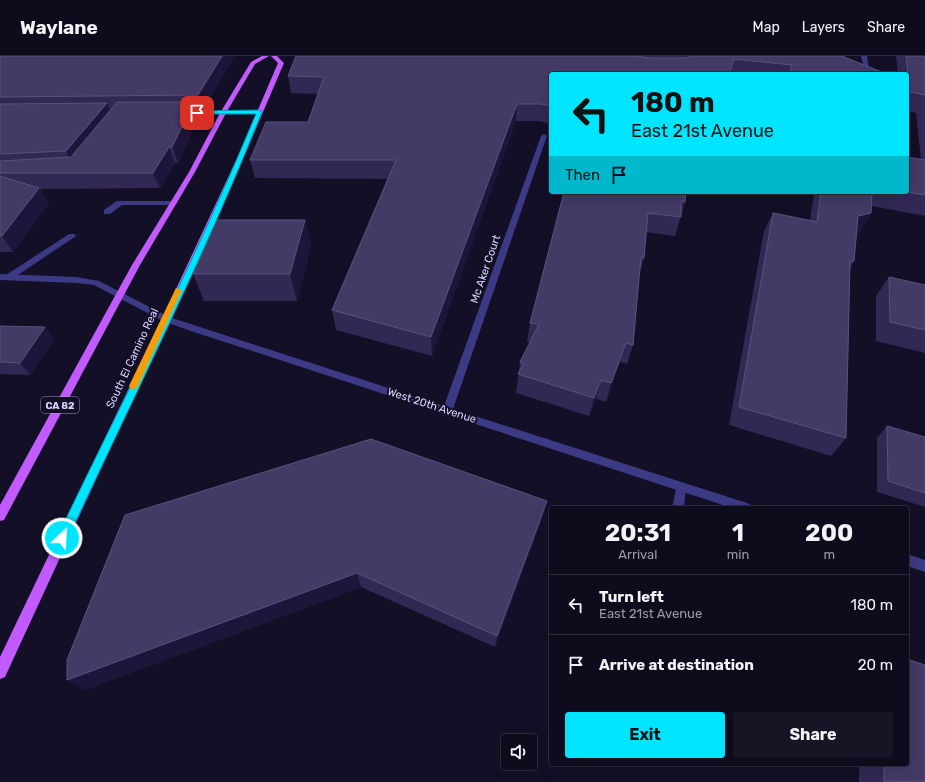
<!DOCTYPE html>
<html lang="en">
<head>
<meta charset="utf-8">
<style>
  :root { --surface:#0e0b1c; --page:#171425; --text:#f1f3f6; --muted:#9b9ba3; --line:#2e2b3b; --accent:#00e5ff }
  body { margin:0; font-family:Rubik,sans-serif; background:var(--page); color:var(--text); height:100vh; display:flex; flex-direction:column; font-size:15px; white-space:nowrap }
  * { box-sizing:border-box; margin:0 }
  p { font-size:13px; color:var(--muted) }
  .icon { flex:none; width:22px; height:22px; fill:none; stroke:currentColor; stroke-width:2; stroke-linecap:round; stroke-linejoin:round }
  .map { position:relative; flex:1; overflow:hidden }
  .drawer { position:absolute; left:549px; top:450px; width:360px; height:260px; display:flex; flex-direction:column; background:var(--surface); border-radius:4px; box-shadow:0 4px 16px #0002,0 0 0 1px var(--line) }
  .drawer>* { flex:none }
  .top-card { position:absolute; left:549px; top:16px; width:360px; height:122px; border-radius:4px; box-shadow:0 4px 16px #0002,0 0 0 1px var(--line); background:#00e5ff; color:#111; overflow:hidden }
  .buttons { position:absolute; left:501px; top:678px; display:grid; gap:8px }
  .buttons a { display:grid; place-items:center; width:36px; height:36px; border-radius:4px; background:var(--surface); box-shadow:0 4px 16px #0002,0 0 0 1px var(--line); font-size:20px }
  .pin { position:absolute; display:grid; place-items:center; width:34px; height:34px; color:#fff; margin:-17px; border-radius:8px; box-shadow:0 2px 6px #0006 }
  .me { position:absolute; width:44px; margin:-22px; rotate:25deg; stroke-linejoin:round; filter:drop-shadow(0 0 3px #0008) }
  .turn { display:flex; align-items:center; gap:14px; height:84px; padding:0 16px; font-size:18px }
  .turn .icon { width:52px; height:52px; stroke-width:2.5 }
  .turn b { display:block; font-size:28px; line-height:34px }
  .then { display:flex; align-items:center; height:38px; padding:0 16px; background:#0003; gap:8px; font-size:15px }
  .eta { display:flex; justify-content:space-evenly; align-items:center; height:68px; text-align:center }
  .eta b { font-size:24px; font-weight:700; line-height:28px }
  .cta { display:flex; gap:8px; margin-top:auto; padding:8px 16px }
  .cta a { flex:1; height:46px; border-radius:4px; background:var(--accent); color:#111; font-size:16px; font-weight:700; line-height:46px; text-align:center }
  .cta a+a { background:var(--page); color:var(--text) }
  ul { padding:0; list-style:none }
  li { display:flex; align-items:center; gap:12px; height:60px; padding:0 16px; border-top:1px solid var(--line) }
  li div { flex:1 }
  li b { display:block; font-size:15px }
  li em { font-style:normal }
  header { display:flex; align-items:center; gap:24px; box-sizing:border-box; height:56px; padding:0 20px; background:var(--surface); border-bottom:1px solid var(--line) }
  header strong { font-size:19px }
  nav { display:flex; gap:22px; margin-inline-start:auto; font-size:14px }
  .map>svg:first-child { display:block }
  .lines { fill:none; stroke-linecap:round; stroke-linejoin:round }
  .lane { fill:#3d3a85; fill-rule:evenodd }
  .street { fill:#3d3a85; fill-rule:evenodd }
  .primary { fill:#c25bff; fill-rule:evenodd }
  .wall { fill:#312854 }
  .shaded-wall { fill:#1d163a }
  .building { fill:#433a66; stroke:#5a527e }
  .route { fill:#00e5ff; stroke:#0095a6 }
  .slow { fill:#f59e0b }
  .labels { text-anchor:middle; stroke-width:4; stroke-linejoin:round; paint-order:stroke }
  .shield { fill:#130f26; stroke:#9e99be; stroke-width:1 }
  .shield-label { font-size:10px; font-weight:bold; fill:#d9d4ff }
  .street-label { font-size:11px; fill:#d9d4ff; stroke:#130f26 }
</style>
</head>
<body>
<header>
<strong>Waylane</strong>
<nav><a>Map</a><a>Layers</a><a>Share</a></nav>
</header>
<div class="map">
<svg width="925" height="726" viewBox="0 0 925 726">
  <rect width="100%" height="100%" fill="#130f26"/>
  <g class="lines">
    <g class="lane">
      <path d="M 117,145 L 174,145 L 178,147 L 174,149 L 122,149 L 110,158 L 104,158 L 104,154 Z"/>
      <path d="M 69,178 L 75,178 L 76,180 L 12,223 L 6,223 L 6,219 Z"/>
      <path d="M 681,426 L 685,428 L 686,431 L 684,452 L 672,452 L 677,428 Z"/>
    </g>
    <g class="street">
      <path d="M 861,0 L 867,0 L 869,13 L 864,12 Z"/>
      <path d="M 259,54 L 262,56 L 261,57 L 185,59 L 182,57 L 185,55 Z"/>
      <path d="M 544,78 L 547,80 L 453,353 L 747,447 L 751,449 L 753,452 L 732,452 L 191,275 L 163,265 L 94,229 L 77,227 L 0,224 L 0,218 L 77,221 L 99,225 L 169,261 L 444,350 L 541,80 Z"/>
      <path d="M 907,498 L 925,504 L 925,516 L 907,510 Z"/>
    </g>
    <g class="primary">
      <path d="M 262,0 L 269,0 L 255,8 L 226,57 L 195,116 L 140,209 L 4,464 L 0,465 L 0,449 L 132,209 L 189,116 L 220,57 L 251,6 Z"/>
      <path d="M 271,0 L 277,0 L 284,7 L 245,98 L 170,263 L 5,621 L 0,623 L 0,601 L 162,263 L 239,98 L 278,7 Z"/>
    </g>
  </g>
  <g class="wall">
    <path d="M 0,0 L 234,0 L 203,54 L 197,54 L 199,60 L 178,107 L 175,107 L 160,132 L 40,133 L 49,147 L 13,196 L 0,196 Z"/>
    <path d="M 296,0 L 844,0 L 844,1 L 887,18 L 551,18 L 551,68 L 539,65 L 516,65 L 432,300 L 336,274 L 332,254 L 388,123 L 255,122 L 250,104 L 308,66 L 318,38 L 291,37 L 288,20 Z"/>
    <path d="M 896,0 L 925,0 L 925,160 L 872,150 L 871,157 L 860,176 L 857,177 L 854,205 L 850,213 L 846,382 L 831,400 L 729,369 L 764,175 L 773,157 L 810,164 L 814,138 L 806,136 L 907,136 L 907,101 L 921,104 L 916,57 L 907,55 L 907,18 L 898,18 Z"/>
    <path d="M 564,136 L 685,146 L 675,180 L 646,176 L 644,202 L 639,220 L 633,289 L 627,308 L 620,306 L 606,346 L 596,343 L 589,360 L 516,337 L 520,306 L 530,286 L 527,286 L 530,267 Z"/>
    <path d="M 305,164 L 311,190 L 297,245 L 204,245 L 193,218 Z"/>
    <path d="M 889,221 L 925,229 L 925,297 L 876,285 L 876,240 Z"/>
    <path d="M 0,270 L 45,271 L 54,283 L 30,319 L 0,318 Z"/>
    <path d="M 887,370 L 925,381 L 925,451 L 877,436 L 877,382 Z"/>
    <path d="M 547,445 L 543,460 L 495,591 L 361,531 L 85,634 L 67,624 Z"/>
    <path d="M 859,708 L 907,708 L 925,726 L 859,726 Z"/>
  </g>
  <g class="shaded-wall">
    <path d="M 222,0 L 234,0 L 203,54 L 198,39 Z"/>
    <path d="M 194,46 L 199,60 L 178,107 L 172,91 Z"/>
    <path d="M 107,47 L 114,61 L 74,111 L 66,95 Z"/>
    <path d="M 517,48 L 516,65 L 432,300 L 431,281 Z"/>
    <path d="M 169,91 L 175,107 L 160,132 L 153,117 Z"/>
    <path d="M 39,132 L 49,147 L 13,196 L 2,180 Z"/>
    <path d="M 871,157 L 860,176 L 847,179 L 858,160 Z"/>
    <path d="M 305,164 L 311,190 L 297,245 L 290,218 Z"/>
    <path d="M 45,271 L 54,283 L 30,319 L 20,307 Z"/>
    <path d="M 626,287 L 620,306 L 606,346 L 611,327 Z"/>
    <path d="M 601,324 L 596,343 L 589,360 L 594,342 Z"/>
    <path d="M 547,445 L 543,460 L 495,591 L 497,580 Z"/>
    <path d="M 357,517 L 361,531 L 85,634 L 67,624 Z"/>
  </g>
  <g class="building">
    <path d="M 0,0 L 222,0 L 198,39 L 0,41 Z"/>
    <path d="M 296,0 L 635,0 L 649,2 L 687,2 L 690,0 L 844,0 L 844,1 L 887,18 L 790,18 L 792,9 L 734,3 L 729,18 L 551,18 L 551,50 L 540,48 L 517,48 L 431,281 L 332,254 L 396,104 L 250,104 L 266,66 L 308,66 L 324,21 L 288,20 Z"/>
    <path d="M 906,0 L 925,0 L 925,39 L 910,36 Z"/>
    <path d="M 117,46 L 194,46 L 172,91 L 169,91 L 153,117 L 0,117 L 0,105 L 71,101 Z"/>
    <path d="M 107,47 L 66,95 L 0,98 L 0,48 Z"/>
    <path d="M 907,101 L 925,104 L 925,139 L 907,136 Z"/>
    <path d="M 0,120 L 39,132 L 2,180 L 0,180 Z"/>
    <path d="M 564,136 L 686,136 L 685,146 L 681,145 L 681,161 L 648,157 L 644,202 L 641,201 L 633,289 L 626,287 L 611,327 L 601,324 L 594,342 L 518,318 L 523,308 L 520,306 L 539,268 L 530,267 Z"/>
    <path d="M 821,136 L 872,136 L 871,157 L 858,160 L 854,205 L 850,205 L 846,382 L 739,351 L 773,157 L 817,166 Z"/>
    <path d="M 217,164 L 305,164 L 290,218 L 193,218 Z"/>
    <path d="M 889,221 L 925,229 L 925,274 L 890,266 Z"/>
    <path d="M 0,270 L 45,271 L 20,307 L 0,306 Z"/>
    <path d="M 887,370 L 925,381 L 925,437 L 888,425 Z"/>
    <path d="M 371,383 L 547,445 L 497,580 L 357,517 L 67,624 L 67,604 L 125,459 Z"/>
    <path d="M 907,603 L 925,609 L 925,726 L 884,726 L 884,708 L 907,708 Z"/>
  </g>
  <path class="route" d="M 259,54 L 262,56 C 204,202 132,344 66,486 L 58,486 L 57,482 L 58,479 C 125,340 197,201 256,58 L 197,58 L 194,57 L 197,55 Z"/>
  <path class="slow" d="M 176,232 L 182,234 L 138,330 L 134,334 L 131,333 L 129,330 Z"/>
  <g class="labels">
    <rect class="shield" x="41" y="341" width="38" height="16" rx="3"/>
    <g class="shield-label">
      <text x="60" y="353">CA 82</text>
    </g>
    <g class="street-label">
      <text transform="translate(485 213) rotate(-71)" y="4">Mc Aker Court</text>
      <text transform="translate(132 302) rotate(-65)" y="4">South El Camino Real</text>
      <text transform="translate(432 349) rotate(18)" y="4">West 20th Avenue</text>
    </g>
  </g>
</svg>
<div class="buttons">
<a><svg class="icon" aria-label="sound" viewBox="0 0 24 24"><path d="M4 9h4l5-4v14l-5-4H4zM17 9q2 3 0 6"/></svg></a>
</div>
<div class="pin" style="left:197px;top:57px;background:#d93025"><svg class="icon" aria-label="arrive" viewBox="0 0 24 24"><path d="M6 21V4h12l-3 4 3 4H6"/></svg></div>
<svg class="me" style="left:62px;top:482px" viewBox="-20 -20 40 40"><circle r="17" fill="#00e5ff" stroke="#fff" stroke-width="3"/><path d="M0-11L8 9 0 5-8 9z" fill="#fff"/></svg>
<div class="top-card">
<div class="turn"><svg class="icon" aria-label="left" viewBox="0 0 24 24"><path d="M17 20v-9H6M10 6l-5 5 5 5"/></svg><div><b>180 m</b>East 21st Avenue</div></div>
<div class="then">Then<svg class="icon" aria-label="arrive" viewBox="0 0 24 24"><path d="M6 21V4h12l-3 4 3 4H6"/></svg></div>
</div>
<section class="drawer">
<div class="eta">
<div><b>20:31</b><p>Arrival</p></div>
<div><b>1</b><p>min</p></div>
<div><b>200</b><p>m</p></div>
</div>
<ul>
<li><svg class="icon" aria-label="left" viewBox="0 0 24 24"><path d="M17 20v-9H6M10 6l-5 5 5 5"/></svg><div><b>Turn left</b><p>East 21st Avenue</p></div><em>180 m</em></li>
<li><svg class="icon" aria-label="arrive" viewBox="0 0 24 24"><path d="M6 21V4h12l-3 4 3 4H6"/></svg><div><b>Arrive at destination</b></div><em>20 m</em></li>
</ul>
<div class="cta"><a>Exit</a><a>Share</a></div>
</section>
</div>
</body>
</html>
